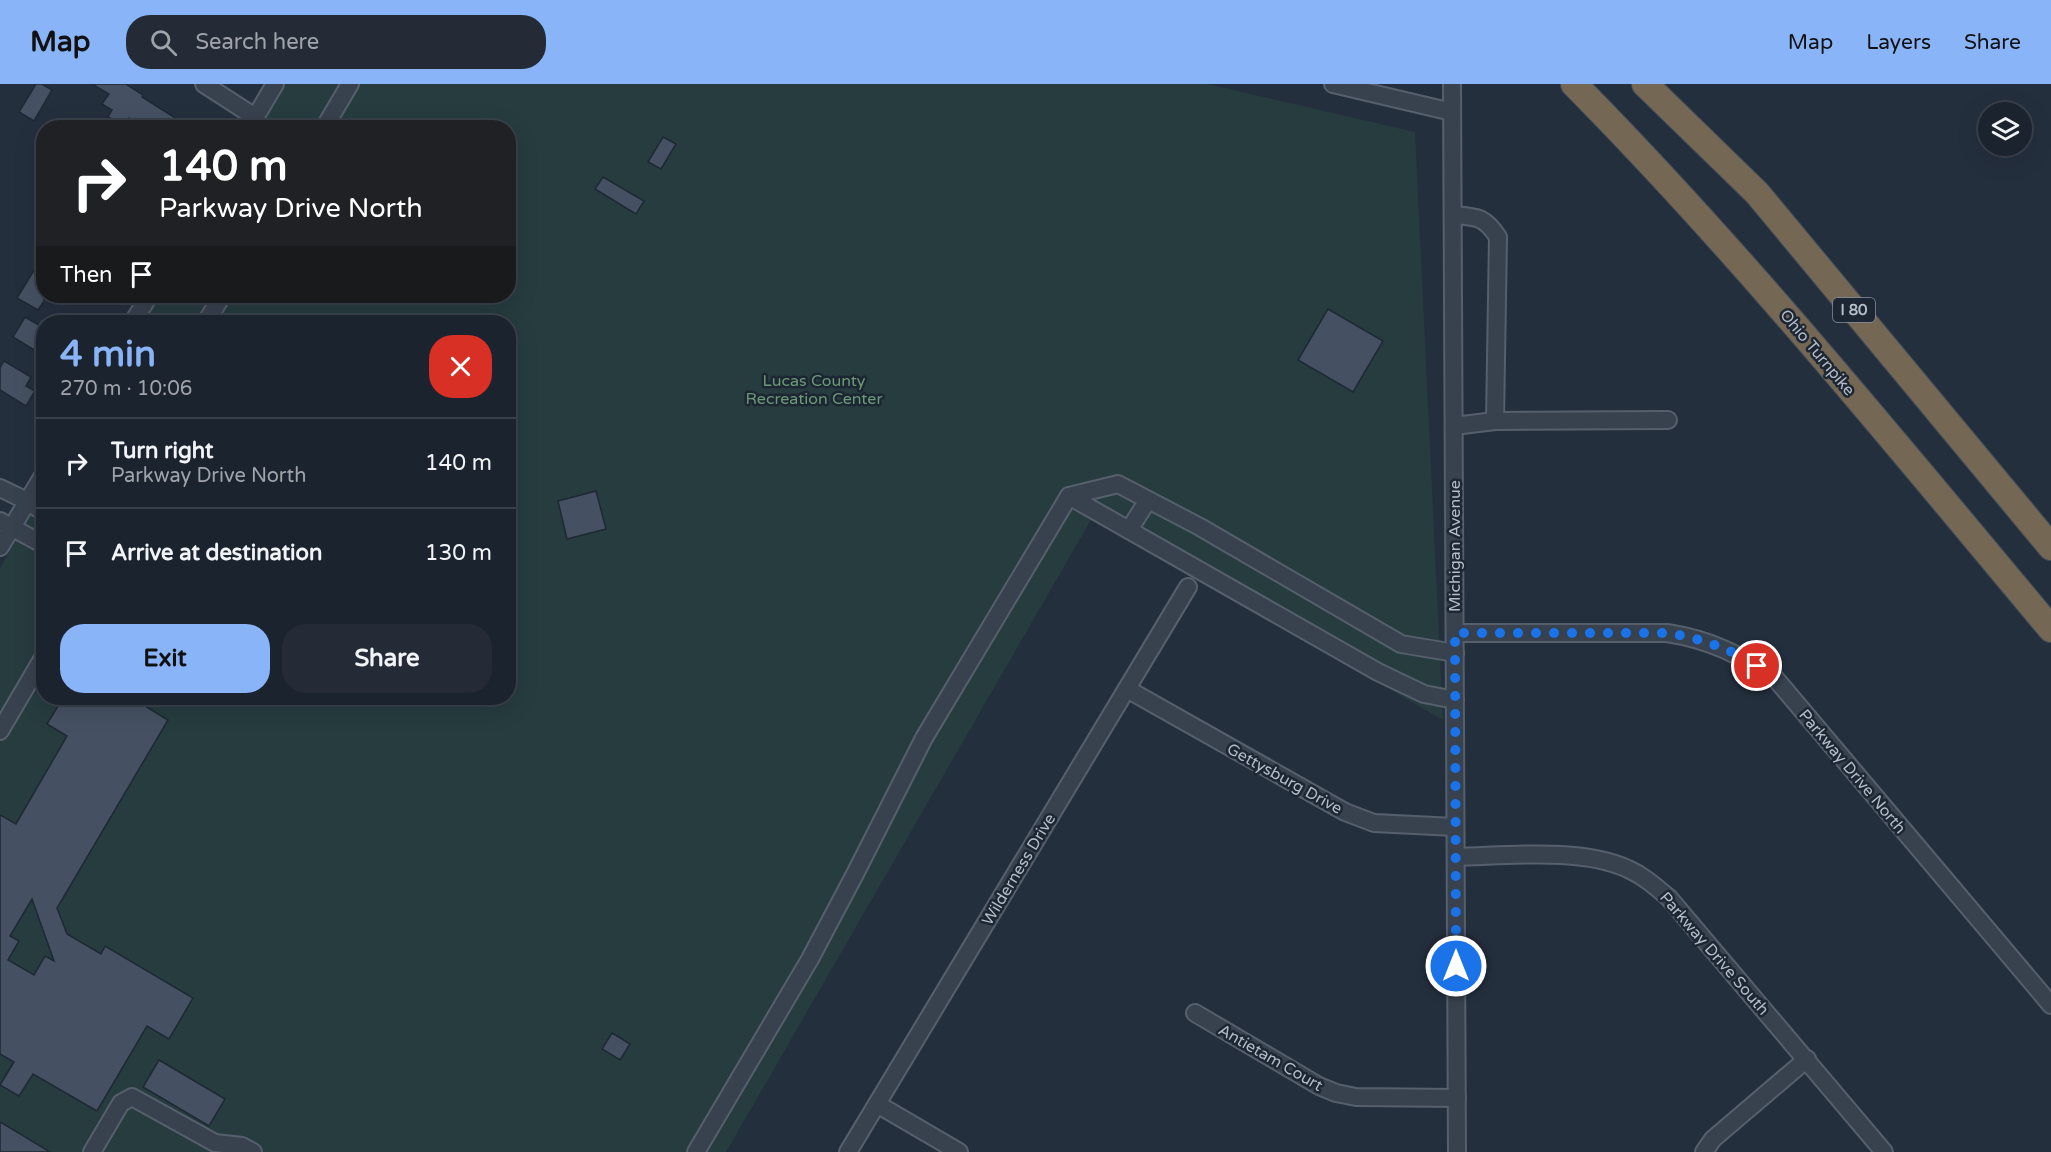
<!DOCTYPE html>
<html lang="en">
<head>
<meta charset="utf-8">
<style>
  :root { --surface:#1b232e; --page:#242b36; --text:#f1f3f6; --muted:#a0a4aa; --line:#39404a; --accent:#8ab4f8 }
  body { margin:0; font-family:"Varela Round",sans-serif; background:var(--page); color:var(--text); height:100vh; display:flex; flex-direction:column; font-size:22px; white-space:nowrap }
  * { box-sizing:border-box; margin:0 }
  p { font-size:20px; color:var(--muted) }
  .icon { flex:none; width:33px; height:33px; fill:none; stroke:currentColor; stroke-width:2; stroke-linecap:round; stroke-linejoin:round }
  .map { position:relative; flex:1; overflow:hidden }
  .drawer { position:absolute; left:36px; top:231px; width:480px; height:390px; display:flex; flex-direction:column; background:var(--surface); border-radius:24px; box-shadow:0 6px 24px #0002,0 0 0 2px var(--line) }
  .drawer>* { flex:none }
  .top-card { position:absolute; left:36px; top:36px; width:480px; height:183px; border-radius:24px; box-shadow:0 6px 24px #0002,0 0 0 2px var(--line); background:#202124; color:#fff; overflow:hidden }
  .controls { position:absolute; left:1978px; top:18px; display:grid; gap:12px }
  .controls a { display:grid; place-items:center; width:54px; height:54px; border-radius:50%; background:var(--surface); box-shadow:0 6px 24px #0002,0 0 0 2px var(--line); font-size:30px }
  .pin { position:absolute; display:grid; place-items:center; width:51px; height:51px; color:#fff; margin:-26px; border:3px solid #fff; border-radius:50%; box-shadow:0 2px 6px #0007 }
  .me { position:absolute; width:66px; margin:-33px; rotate:0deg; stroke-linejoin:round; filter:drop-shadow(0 0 4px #0008) }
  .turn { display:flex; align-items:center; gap:21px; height:126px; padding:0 24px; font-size:27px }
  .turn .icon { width:78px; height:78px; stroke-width:2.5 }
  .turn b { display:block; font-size:42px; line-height:51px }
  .then { display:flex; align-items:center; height:57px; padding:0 24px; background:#0003; gap:12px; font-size:22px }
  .round { display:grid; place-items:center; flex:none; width:63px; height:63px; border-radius:24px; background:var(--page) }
  .headline { display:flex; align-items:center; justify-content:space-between; height:102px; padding:0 24px }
  h1 { font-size:36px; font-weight:800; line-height:45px; color:var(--accent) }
  .button { display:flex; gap:12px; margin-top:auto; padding:12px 24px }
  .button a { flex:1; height:69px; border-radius:24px; background:var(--accent); color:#111; font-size:24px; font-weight:800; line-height:69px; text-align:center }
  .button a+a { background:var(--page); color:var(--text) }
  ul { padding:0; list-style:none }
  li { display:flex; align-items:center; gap:18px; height:90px; padding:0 24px; border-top:2px solid var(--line) }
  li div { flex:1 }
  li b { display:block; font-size:22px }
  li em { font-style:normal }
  header { display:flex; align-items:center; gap:36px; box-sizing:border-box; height:84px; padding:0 30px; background:var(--accent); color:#111 }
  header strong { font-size:28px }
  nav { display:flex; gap:33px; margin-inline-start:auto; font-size:21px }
  .search { width:420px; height:54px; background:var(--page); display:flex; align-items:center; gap:15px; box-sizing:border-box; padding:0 21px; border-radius:24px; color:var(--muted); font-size:22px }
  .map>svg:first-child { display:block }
  .green { fill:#263c3f }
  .building { fill:#455162; stroke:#1f2835; stroke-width:1.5; fill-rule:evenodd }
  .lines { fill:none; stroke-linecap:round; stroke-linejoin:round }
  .minor-casing { stroke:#565f6c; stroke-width:20 }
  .highway-casing { stroke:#434c59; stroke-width:28 }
  .minor { stroke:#38414e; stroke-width:16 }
  .highway { stroke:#746855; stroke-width:26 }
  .route { stroke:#1a73e8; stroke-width:10; stroke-dasharray:0 18 }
  .labels { text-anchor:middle; stroke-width:5; stroke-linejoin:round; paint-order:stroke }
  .shield { fill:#1d2633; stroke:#878f9c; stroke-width:1.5 }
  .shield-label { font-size:15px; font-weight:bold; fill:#b4bcc9 }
  .street-label { font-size:16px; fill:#b4bcc9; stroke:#1d2633 }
  .park-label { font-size:16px; fill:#6b9a76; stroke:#1d2633 }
</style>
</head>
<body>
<header>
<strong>Map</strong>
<div class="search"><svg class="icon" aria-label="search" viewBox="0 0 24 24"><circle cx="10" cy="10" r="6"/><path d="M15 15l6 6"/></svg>Search here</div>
<nav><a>Map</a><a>Layers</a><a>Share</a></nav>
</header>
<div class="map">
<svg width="2051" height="1068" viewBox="0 0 2051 1068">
  <rect width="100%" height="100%" fill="#242f3e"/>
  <path class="green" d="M 285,0 L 1207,0 L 1415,48 L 1443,636 L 1092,434 L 726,1068 L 0,1068 L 0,484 L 43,410 L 44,614 L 508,614 L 508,238 L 145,238 L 160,212 L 508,212 L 508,44 L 259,43 Z"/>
  <g class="building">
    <path d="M 36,0 L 42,0 L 52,6 L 34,37 L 19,28 Z"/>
    <path d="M 92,0 L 126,0 L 143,11 L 142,13 L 177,35 L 172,44 L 145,44 L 129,34 L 124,42 L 108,33 L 112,26 L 102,20 L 109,10 Z"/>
    <path d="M 663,53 L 676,60 L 661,85 L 648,78 Z"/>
    <path d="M 603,93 L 644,117 L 636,130 L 595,105 Z"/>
    <path d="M 44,170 L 44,217 L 38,226 L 17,214 Z"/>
    <path d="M 1328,225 L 1383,257 L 1353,308 L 1298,276 Z"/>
    <path d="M 25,233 L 44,244 L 44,272 L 13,253 Z"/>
    <path d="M 4,277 L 31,293 L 26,302 L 35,307 L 26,322 L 0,306 L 0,284 Z"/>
    <path d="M 596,407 L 606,445 L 567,455 L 558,417 Z"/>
    <path d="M 63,614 L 143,614 L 140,619 L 168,636 L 57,824 L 67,850 L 101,870 L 105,862 L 193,914 L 169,955 L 147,942 L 97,1027 L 33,990 L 19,1012 L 0,1001 L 14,978 L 0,970 L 0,731 L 16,740 L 67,652 L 47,640 ZM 32,815 L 54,877 L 45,872 L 34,891 L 8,876 L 19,857 L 10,852 Z"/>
    <path d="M 612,949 L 630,960 L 620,976 L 602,965 Z"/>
    <path d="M 159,976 L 225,1015 L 209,1042 L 143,1003 Z"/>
    <path d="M 0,1038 L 50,1068 L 0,1068 Z"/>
  </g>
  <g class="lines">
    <defs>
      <g id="minor">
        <path d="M 204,0 L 255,33"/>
        <path d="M 1333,0 L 1452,28"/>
        <path d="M 1452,0 L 1457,1068"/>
        <path d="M 249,44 L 275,0"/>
        <path d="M 324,44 L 350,0"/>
        <path d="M 1453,131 C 1477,133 1484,132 1498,153 L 1495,337 L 1668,336"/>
        <path d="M 133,238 L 149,212"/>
        <path d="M 206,238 L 222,212"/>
        <path d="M 1454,342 L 1495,337"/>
        <path d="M 0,404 L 27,417 L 44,428"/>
        <path d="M 1069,412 L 1378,588 L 1424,610 L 1455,616"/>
        <path d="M 0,437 L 44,461"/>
        <path d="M 1129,446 L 1148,416"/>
        <path d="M 0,463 L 44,390"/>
        <path d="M 1455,549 L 1667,549 C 1712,556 1737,570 1775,594 L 2051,921"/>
        <path d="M 1127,605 L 1345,728 L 1374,739 L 1455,743"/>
        <path d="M 0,647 L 44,572"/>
        <path d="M 1456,773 C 1507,772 1582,763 1628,785 C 1644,792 1656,803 1669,814 L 1884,1068"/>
        <path d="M 1195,929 L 1319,1002 L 1336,1009 L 1356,1013 L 1457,1014"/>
        <path d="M 877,1020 L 959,1068"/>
        <path d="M 92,1068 L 121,1019 L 132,1013 L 215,1059 L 242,1062 L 253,1068"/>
        <path d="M 696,1068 L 810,875 L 855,790 L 924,654 L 1069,412 L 1118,400 L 1200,443 L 1401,560 L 1455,569"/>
        <path d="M 848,1068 L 1188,503"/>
        <path d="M 1704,1068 L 1713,1055 L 1807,975"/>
      </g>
      <g id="highway">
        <path d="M 1574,0 C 1744,172 1896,360 2051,545"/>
        <path d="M 1645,0 L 1757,109 L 2051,463"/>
      </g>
    </defs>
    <use href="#minor" class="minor-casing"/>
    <use href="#highway" class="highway-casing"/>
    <use href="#minor" class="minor"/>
    <use href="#highway" class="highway"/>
  </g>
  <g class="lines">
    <path class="route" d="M 1456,882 L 1455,549 L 1667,549 C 1699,554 1729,564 1757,582"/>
  </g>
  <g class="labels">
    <rect class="shield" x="1833" y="214" width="42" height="24" rx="4.5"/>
    <g class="shield-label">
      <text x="1854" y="231">I 80</text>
    </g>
    <g class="street-label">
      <text transform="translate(1818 268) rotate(50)" y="6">Ohio Turnpike</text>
      <text transform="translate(1454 462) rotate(-90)" y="6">Michigan Avenue</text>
      <text transform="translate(1853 687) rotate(50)" y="6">Parkway Drive North</text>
      <text transform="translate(1285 694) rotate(29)" y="6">Gettysburg Drive</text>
      <text transform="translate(1018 785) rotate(-59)" y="6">Wilderness Drive</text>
      <text transform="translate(1715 869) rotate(49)" y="6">Parkway Drive South</text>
      <text transform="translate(1271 973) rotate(30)" y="6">Antietam Court</text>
    </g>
    <g class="park-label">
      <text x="814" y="302">Lucas County<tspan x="814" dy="18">Recreation Center</tspan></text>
    </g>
  </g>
</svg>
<div class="controls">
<a><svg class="icon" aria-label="layers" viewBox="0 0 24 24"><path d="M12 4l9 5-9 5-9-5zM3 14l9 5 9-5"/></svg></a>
</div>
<div class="pin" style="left:1757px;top:582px;background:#d93025"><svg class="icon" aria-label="arrive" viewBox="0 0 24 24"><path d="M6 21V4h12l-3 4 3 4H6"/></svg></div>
<svg class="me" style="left:1456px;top:882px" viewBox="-20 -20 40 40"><circle r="17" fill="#1a73e8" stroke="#fff" stroke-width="3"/><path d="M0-11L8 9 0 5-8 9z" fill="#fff"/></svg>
<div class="top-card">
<div class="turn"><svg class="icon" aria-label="right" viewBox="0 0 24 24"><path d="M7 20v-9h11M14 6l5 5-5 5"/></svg><div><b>140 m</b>Parkway Drive North</div></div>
<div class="then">Then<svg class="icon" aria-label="arrive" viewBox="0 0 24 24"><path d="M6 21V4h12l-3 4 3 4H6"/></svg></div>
</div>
<section class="drawer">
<div class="headline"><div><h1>4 min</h1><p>270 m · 10:06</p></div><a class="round" style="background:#d93025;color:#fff"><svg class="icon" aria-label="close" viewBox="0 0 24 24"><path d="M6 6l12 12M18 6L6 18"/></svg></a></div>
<ul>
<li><svg class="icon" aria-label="right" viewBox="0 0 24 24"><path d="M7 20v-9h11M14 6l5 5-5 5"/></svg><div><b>Turn right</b><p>Parkway Drive North</p></div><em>140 m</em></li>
<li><svg class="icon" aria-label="arrive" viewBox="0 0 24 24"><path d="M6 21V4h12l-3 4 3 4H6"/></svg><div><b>Arrive at destination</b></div><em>130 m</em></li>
</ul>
<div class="button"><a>Exit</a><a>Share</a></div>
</section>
</div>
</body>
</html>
